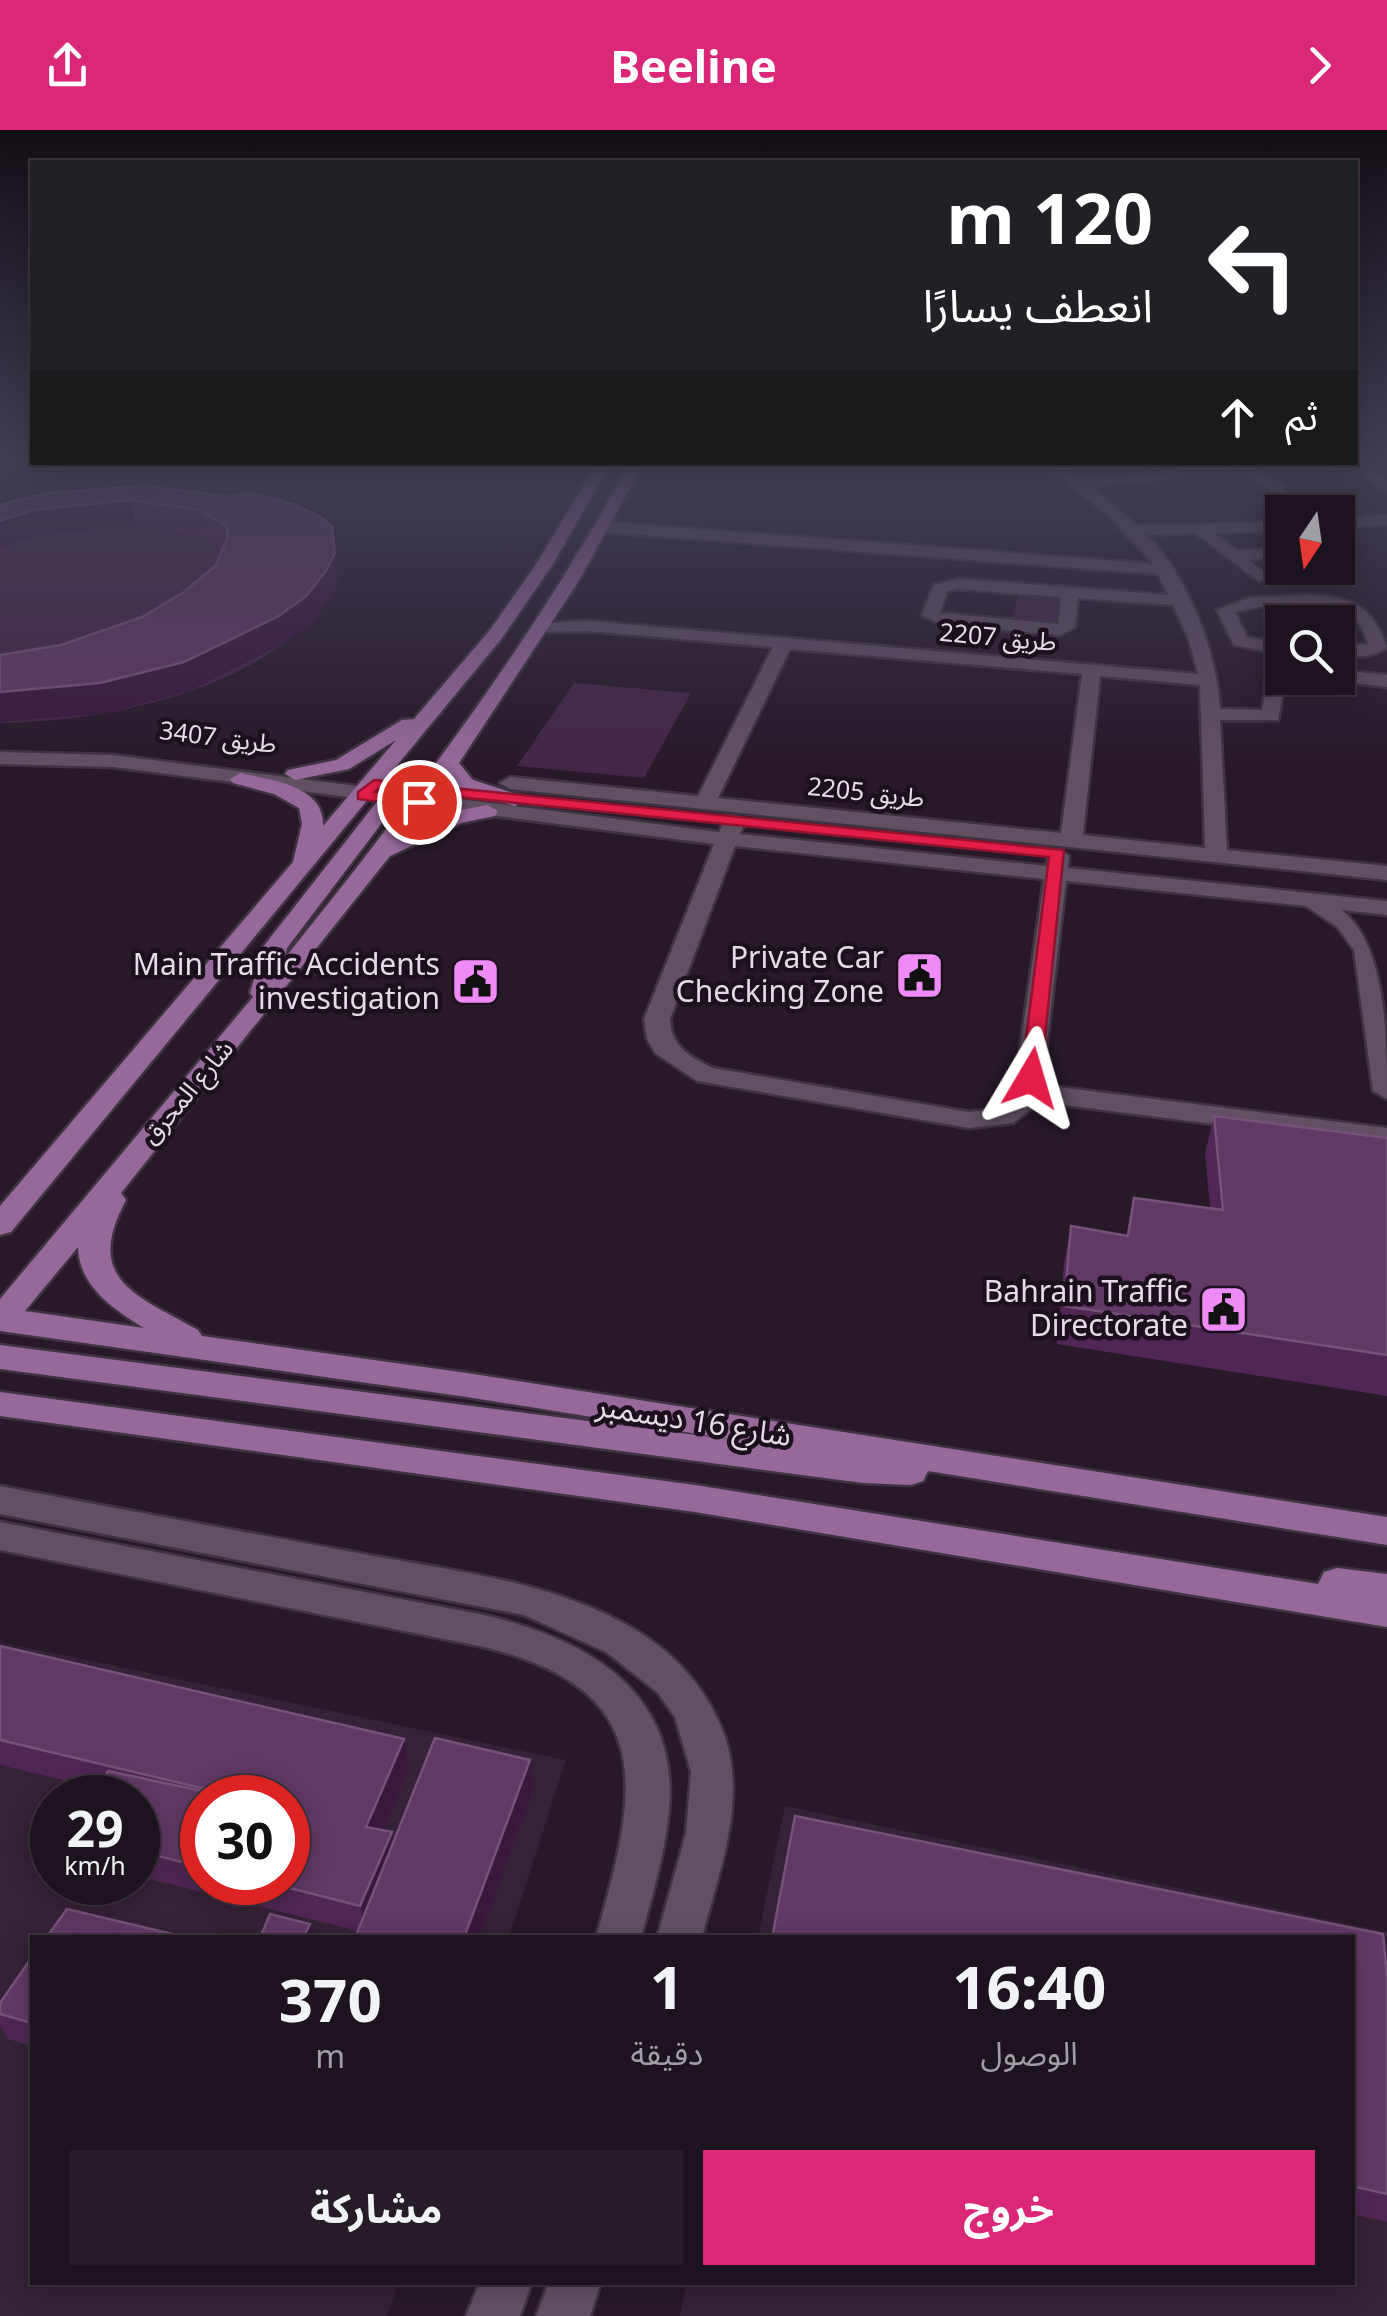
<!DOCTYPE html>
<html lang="ar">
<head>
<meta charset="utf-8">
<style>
  :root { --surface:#1d131e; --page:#251c27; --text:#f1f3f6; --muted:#a09ea4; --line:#3b323c; --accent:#db2777 }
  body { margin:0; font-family:"Noto Sans","Noto Sans Arabic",sans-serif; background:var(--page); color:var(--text); direction:rtl; height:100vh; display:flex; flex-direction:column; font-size:38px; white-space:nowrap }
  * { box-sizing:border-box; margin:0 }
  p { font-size:32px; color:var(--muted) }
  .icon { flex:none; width:55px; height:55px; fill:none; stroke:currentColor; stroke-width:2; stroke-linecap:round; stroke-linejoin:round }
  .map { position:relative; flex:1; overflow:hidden; direction:ltr }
  .panel { position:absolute; left:30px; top:1805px; width:1325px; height:350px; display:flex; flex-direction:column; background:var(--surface); border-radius:0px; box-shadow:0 5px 25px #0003,0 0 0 2px var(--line); direction:rtl }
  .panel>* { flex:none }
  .guide { position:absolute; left:30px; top:30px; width:1328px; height:305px; border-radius:0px; box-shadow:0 5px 25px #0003,0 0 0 2px var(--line); direction:rtl; background:#202124; color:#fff; overflow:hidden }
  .needle { width:65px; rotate:193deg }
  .fabs { position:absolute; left:1265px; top:365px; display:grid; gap:20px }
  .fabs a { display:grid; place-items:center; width:90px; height:90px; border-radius:0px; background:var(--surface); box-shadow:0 5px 25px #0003,0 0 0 2px var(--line); font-size:50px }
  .speed { position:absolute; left:30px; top:1645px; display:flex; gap:20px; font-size:50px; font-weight:700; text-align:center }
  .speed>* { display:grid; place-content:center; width:130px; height:130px; border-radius:50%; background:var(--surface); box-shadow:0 5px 25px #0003,0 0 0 2px var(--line); line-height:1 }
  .speed small { font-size:25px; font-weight:400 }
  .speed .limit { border:15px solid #d22; background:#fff; color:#111 }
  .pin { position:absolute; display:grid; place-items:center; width:85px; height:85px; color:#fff; margin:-42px; border:5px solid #fff; border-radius:50%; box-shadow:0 2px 10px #0007 }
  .me { position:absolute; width:110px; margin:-55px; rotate:7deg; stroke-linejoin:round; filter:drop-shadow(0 0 8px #0008) }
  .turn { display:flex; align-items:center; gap:35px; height:210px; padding:0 40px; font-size:45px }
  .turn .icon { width:130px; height:130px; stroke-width:2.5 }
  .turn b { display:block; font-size:70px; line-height:85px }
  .then { display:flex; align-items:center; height:95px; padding:0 40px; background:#0003; gap:20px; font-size:38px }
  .eta { display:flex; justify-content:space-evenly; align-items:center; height:170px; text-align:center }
  .eta b { font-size:60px; font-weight:700; line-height:70px }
  .action { display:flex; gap:20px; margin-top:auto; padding:20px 40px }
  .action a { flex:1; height:115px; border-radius:0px; background:var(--accent); color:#fff; font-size:40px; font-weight:700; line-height:115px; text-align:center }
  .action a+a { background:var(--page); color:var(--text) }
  header { display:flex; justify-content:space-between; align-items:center; height:130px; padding:0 40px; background:var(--accent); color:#fff; font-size:45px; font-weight:700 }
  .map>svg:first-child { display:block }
  .built { fill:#342236; fill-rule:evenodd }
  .green { fill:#432746 }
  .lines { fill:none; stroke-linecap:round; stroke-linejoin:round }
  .minor-casing { stroke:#3e3340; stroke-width:5 }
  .major-casing { stroke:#3e3340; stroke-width:5 }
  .minor { fill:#605062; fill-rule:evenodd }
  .major { fill:#96699a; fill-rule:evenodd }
  .wall { fill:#502654; fill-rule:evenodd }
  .shaded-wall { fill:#39183c }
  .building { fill:#603964; stroke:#755278; stroke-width:2.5 }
  .route { fill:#e11d48; stroke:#92132f; stroke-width:2.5 }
  .labels { text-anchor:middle; stroke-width:9; stroke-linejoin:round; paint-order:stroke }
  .far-street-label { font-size:25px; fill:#e5dbe5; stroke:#1d101e }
  .poi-label { font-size:30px; fill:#e5dbe5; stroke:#1d101e; text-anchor:end }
  .street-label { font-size:30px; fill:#e5dbe5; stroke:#1d101e }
</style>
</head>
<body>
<header><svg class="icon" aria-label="forward" viewBox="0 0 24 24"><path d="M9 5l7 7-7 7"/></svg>Beeline<svg class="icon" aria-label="share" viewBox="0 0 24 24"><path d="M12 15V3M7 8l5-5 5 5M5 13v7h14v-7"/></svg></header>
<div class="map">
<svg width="1387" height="2186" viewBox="0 0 1387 2186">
  <rect width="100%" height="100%" fill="#271928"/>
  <g class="built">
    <path d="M 0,1512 L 566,1630 L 509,1807 L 32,1808 L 32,2152 L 398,2153 L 387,2186 L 0,2186 ZM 52,1668 L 138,1668 L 138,1752 L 52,1752 ZM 202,1668 L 288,1668 L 288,1752 L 202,1752 Z"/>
    <path d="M 785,1676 L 1387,1802 L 1387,2186 L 680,2186 L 687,2153 L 1352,2152 L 1352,1808 L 758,1807 Z"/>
  </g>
  <g class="green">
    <path d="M 88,384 L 323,412 L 335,422 L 338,450 C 282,558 112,591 0,593 L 0,400 Z"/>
    <path d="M 1019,463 L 1061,466 L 1055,495 L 1012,491 Z"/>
    <path d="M 574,553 L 691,563 L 644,648 L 517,636 Z"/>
  </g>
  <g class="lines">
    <defs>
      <g id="minor">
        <path d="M 32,330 L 33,333 L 0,339 L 0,331 Z"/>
        <path d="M 1360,330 L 1387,351 L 1387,362 L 1347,332 Z"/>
        <path d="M 1044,332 L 1060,332 L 1080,349 L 1245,332 L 1284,356 L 1284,362 L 1274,362 L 1234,339 L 1216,346 L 1090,356 L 1137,396 L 1282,392 L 1282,401 L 1214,403 L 1237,421 L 1282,418 L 1282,428 L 1249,430 L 1267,446 L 1259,451 L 1196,403 L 1146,405 C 1186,442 1217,521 1220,579 L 1262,580 L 1269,546 L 1282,539 L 1282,548 L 1289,548 L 1285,552 L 1278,590 L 1220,590 L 1227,720 L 1387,736 L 1387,750 L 510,659 L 500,653 L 510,647 L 698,666 L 773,517 L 588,501 L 538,502 L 535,498 L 544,493 L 588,491 L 1198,544 L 1189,510 L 1173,475 L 1078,468 L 1075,497 L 1060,505 L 942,495 L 922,485 L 934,455 L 959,449 L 1168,465 L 1158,444 L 604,402 L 596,397 L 604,392 L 1154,434 L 1110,387 ZM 959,459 L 1061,467 L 1058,494 L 940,483 L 947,461 ZM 790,519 L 1082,544 L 1061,703 L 718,668 ZM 1100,546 L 1200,555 L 1205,718 L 1083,705 Z"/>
        <path d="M 1387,385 L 1387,395 L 1338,397 L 1338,388 Z"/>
        <path d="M 1308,465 C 1353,468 1370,473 1387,517 C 1374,528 1355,527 1338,526 L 1338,516 L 1368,514 C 1364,502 1358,488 1347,481 C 1325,468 1258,475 1235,482 L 1247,507 L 1282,514 L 1282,524 L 1234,515 L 1217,480 L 1249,468 Z"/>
        <path d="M 1338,540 L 1387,545 L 1387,557 L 1332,550 L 1338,548 Z"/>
        <path d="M 0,622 L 113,625 L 719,702 L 726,687 L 734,686 L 745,692 L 740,704 L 1046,736 L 1050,721 L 1058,719 L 1069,726 L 1068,738 L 1387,771 L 1387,785 L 1342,780 C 1387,817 1387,909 1387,969 L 1373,961 L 1354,820 L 1337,797 L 1306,776 L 1066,751 L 1042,955 L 1387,998 L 1387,1016 L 1040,972 L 1013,993 L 969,998 L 697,951 L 655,923 L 647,909 L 644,889 L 714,714 L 113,637 L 0,634 ZM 735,716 L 1044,749 L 1013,968 L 996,979 L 969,982 L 713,938 C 690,927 671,917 670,889 Z"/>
        <path d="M 0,1356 C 119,1379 239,1401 358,1423 C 451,1441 551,1450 634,1499 C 676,1524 709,1561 725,1607 C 747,1674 718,1743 702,1808 L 657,1808 L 686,1703 L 691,1642 L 675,1587 L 657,1562 L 606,1522 L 524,1485 L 0,1384 Z"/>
        <path d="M 0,1392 L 484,1485 C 585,1509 680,1560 669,1680 C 665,1724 652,1766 641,1808 L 596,1808 C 636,1664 664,1561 484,1517 L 0,1420 Z"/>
        <path d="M 480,2152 L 532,2152 L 520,2186 L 466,2186 Z"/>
        <path d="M 549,2152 L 601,2152 L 590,2186 L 536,2186 Z"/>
      </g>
      <g id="major">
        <path d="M 598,332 L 612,332 L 551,437 L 502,508 L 384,651 L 393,656 L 400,669 L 287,818 L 284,829 C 411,671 533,512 630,332 L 644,332 L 578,452 L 459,633 L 473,650 L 522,666 L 525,670 L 515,676 L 508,674 L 459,658 L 449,647 L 408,702 L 446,683 L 487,675 L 498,681 L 495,686 L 461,693 L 390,726 L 121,1063 L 126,1070 C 83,1150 136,1165 198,1200 L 202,1206 L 467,1243 L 1387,1387 L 1387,1415 L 928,1341 L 923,1351 L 911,1355 L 863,1353 L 0,1239 L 0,1215 L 735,1310 L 467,1267 L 0,1201 L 0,1169 L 253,867 L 250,863 L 263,817 L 379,669 L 374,662 L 11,1102 L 0,1105 L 0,1076 L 293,732 L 302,694 L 299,678 L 274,664 L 233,653 L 230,649 L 240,643 C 270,650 325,655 323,696 L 396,610 L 349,639 L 295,650 L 285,644 L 288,640 L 336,630 L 402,590 L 414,589 L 490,500 L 535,436 ZM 78,1117 C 79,1156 113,1179 144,1198 L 25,1181 Z"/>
        <path d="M 0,1262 L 695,1355 L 1318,1454 L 1324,1442 L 1337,1438 L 1387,1444 L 1387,1497 L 695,1382 L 0,1286 Z"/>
      </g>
    </defs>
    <use href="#minor" class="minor-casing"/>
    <use href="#major" class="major-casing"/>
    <use href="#minor" class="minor"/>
    <use href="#major" class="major"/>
  </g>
  <g class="wall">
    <path d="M 48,363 L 232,367 L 338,450 L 329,468 L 310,494 L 283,514 L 190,561 L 107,583 L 0,592 L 0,525 L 61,515 L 142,487 L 184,462 L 216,435 L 224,418 L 204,406 L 136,395 L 40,405 L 0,419 L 0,375 Z"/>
    <path d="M 1214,986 L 1387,1008 L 1387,1266 L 1057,1214 L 1064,1133 L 1071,1096 L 1126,1106 L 1134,1068 L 1210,1078 L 1205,1023 Z"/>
    <path d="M 0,1516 L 404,1609 L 409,1638 L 383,1701 L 392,1702 L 394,1711 L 533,1659 L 479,1808 L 355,1808 L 358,1801 L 138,1746 L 138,1668 L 0,1635 ZM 202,1668 L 288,1668 L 288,1752 L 202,1752 Z"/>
    <path d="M 1352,1808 L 1387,1846 L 1387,2092 L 1352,2084 Z"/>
    <path d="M 32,1827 L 32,1916 L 8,1909 L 0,1895 L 0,1873 Z"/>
  </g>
  <g class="shaded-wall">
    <path d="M 130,370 L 136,395 L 40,405 L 0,419 L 0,391 L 34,380 Z"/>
    <path d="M 332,396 L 338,450 L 329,468 L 310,494 L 283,514 L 190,561 L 107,583 L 0,592 L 0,562 Z"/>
    <path d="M 404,1609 L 409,1638 L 373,1725 L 366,1697 Z"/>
    <path d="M 530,1630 L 533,1659 L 479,1808 L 464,1808 Z"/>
    <path d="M 392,1702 L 398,1731 L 367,1803 L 360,1776 Z"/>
    <path d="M 310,1794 L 314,1808 L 303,1808 Z"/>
  </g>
  <g class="building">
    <path d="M 145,356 L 232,367 L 249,363 L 295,375 L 319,386 L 332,396 L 335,423 L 326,441 L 306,466 L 279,486 L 184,532 L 100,553 L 0,562 L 0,525 L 61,515 L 142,487 L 184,462 L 216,435 L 228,407 L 226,396 L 199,380 L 130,370 L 34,380 L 0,391 L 0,375 L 48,363 Z"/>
    <path d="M 1214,986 L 1387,1008 L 1387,1225 L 1064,1176 L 1071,1096 L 1128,1106 L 1134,1068 L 1223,1080 Z"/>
    <path d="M 0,1516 L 404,1609 L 366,1697 L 392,1702 L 360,1776 L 266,1752 L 288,1752 L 288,1668 L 243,1668 L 0,1610 Z"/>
    <path d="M 435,1608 L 530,1630 L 464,1808 L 355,1808 Z"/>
    <path d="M 108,1641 L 235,1668 L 202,1668 L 202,1737 L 138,1721 L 138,1668 L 94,1668 Z"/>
    <path d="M 795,1686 L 1383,1804 L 1387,1846 L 1387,2064 L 1352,2056 L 1352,1808 L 772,1808 Z"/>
    <path d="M 67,1779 L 189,1808 L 46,1808 Z"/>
    <path d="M 270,1784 L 310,1794 L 303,1808 L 260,1808 Z"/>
    <path d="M 32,1827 L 32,1893 L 0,1884 L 0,1873 Z"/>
  </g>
  <linearGradient id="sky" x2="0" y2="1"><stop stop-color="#150e16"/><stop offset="0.52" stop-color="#413e53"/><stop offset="1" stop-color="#413e53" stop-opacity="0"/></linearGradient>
  <rect width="1387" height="636" fill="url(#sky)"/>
  <path class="route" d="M 374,650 L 1064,720 L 1041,948 L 1031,954 L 1021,948 L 1049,727 L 378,659 L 375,662 L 419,667 L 427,672 L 419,677 L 358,669 L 358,662 Z"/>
  <defs>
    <symbol id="civic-square" viewBox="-11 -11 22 22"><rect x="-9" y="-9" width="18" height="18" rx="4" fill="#ef8bf7" stroke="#1d101e"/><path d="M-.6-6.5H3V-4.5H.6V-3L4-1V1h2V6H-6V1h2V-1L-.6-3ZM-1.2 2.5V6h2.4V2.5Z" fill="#111"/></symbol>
  </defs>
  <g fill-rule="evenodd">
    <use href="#civic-square" x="892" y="818" width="55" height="55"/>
    <use href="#civic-square" x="448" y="824" width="55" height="55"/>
    <use href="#civic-square" x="1196" y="1152" width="55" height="55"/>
  </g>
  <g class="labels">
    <g class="far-street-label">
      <text transform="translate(998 507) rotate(5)" y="9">طريق 2207</text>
      <text transform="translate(218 607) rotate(7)" y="9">طريق 3407</text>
      <text transform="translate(866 662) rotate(6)" y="9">طريق 2205</text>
      <text transform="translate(187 962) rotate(-50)" y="9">شارع المحرق</text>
    </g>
    <g class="poi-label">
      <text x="884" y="838">Private Car<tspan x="884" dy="34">Checking Zone</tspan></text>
      <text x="440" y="845">Main Traffic Accidents<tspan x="440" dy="34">investigation</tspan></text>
      <text x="1188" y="1172">Bahrain Traffic<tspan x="1188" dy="34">Directorate</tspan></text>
    </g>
    <g class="street-label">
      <text transform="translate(694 1291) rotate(9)" y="10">شارع 16 ديسمبر</text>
    </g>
  </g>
</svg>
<div class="fabs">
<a><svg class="needle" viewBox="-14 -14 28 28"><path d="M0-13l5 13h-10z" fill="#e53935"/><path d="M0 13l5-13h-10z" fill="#a09ea4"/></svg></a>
<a><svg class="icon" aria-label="search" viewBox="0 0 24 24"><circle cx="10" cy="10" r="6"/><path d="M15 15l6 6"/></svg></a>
</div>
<div class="speed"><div>29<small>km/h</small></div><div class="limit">30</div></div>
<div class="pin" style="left:419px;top:672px;background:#d93025"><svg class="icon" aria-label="arrive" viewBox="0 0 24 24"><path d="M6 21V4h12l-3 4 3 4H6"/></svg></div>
<svg class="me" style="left:1031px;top:948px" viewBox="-20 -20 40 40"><path d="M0-17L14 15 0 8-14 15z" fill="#e11d48" stroke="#fff" stroke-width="4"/></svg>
<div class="guide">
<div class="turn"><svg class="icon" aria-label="left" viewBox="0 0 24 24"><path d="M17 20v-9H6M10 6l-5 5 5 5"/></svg><div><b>120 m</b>انعطف يسارًا</div></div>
<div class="then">ثم<svg class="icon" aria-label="ahead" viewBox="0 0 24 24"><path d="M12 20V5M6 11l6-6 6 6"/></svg></div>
</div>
<section class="panel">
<div class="eta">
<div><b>16:40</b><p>الوصول</p></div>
<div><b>1</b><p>دقيقة</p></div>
<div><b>370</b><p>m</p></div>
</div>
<div class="action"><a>خروج</a><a>مشاركة</a></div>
</section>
</div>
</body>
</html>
